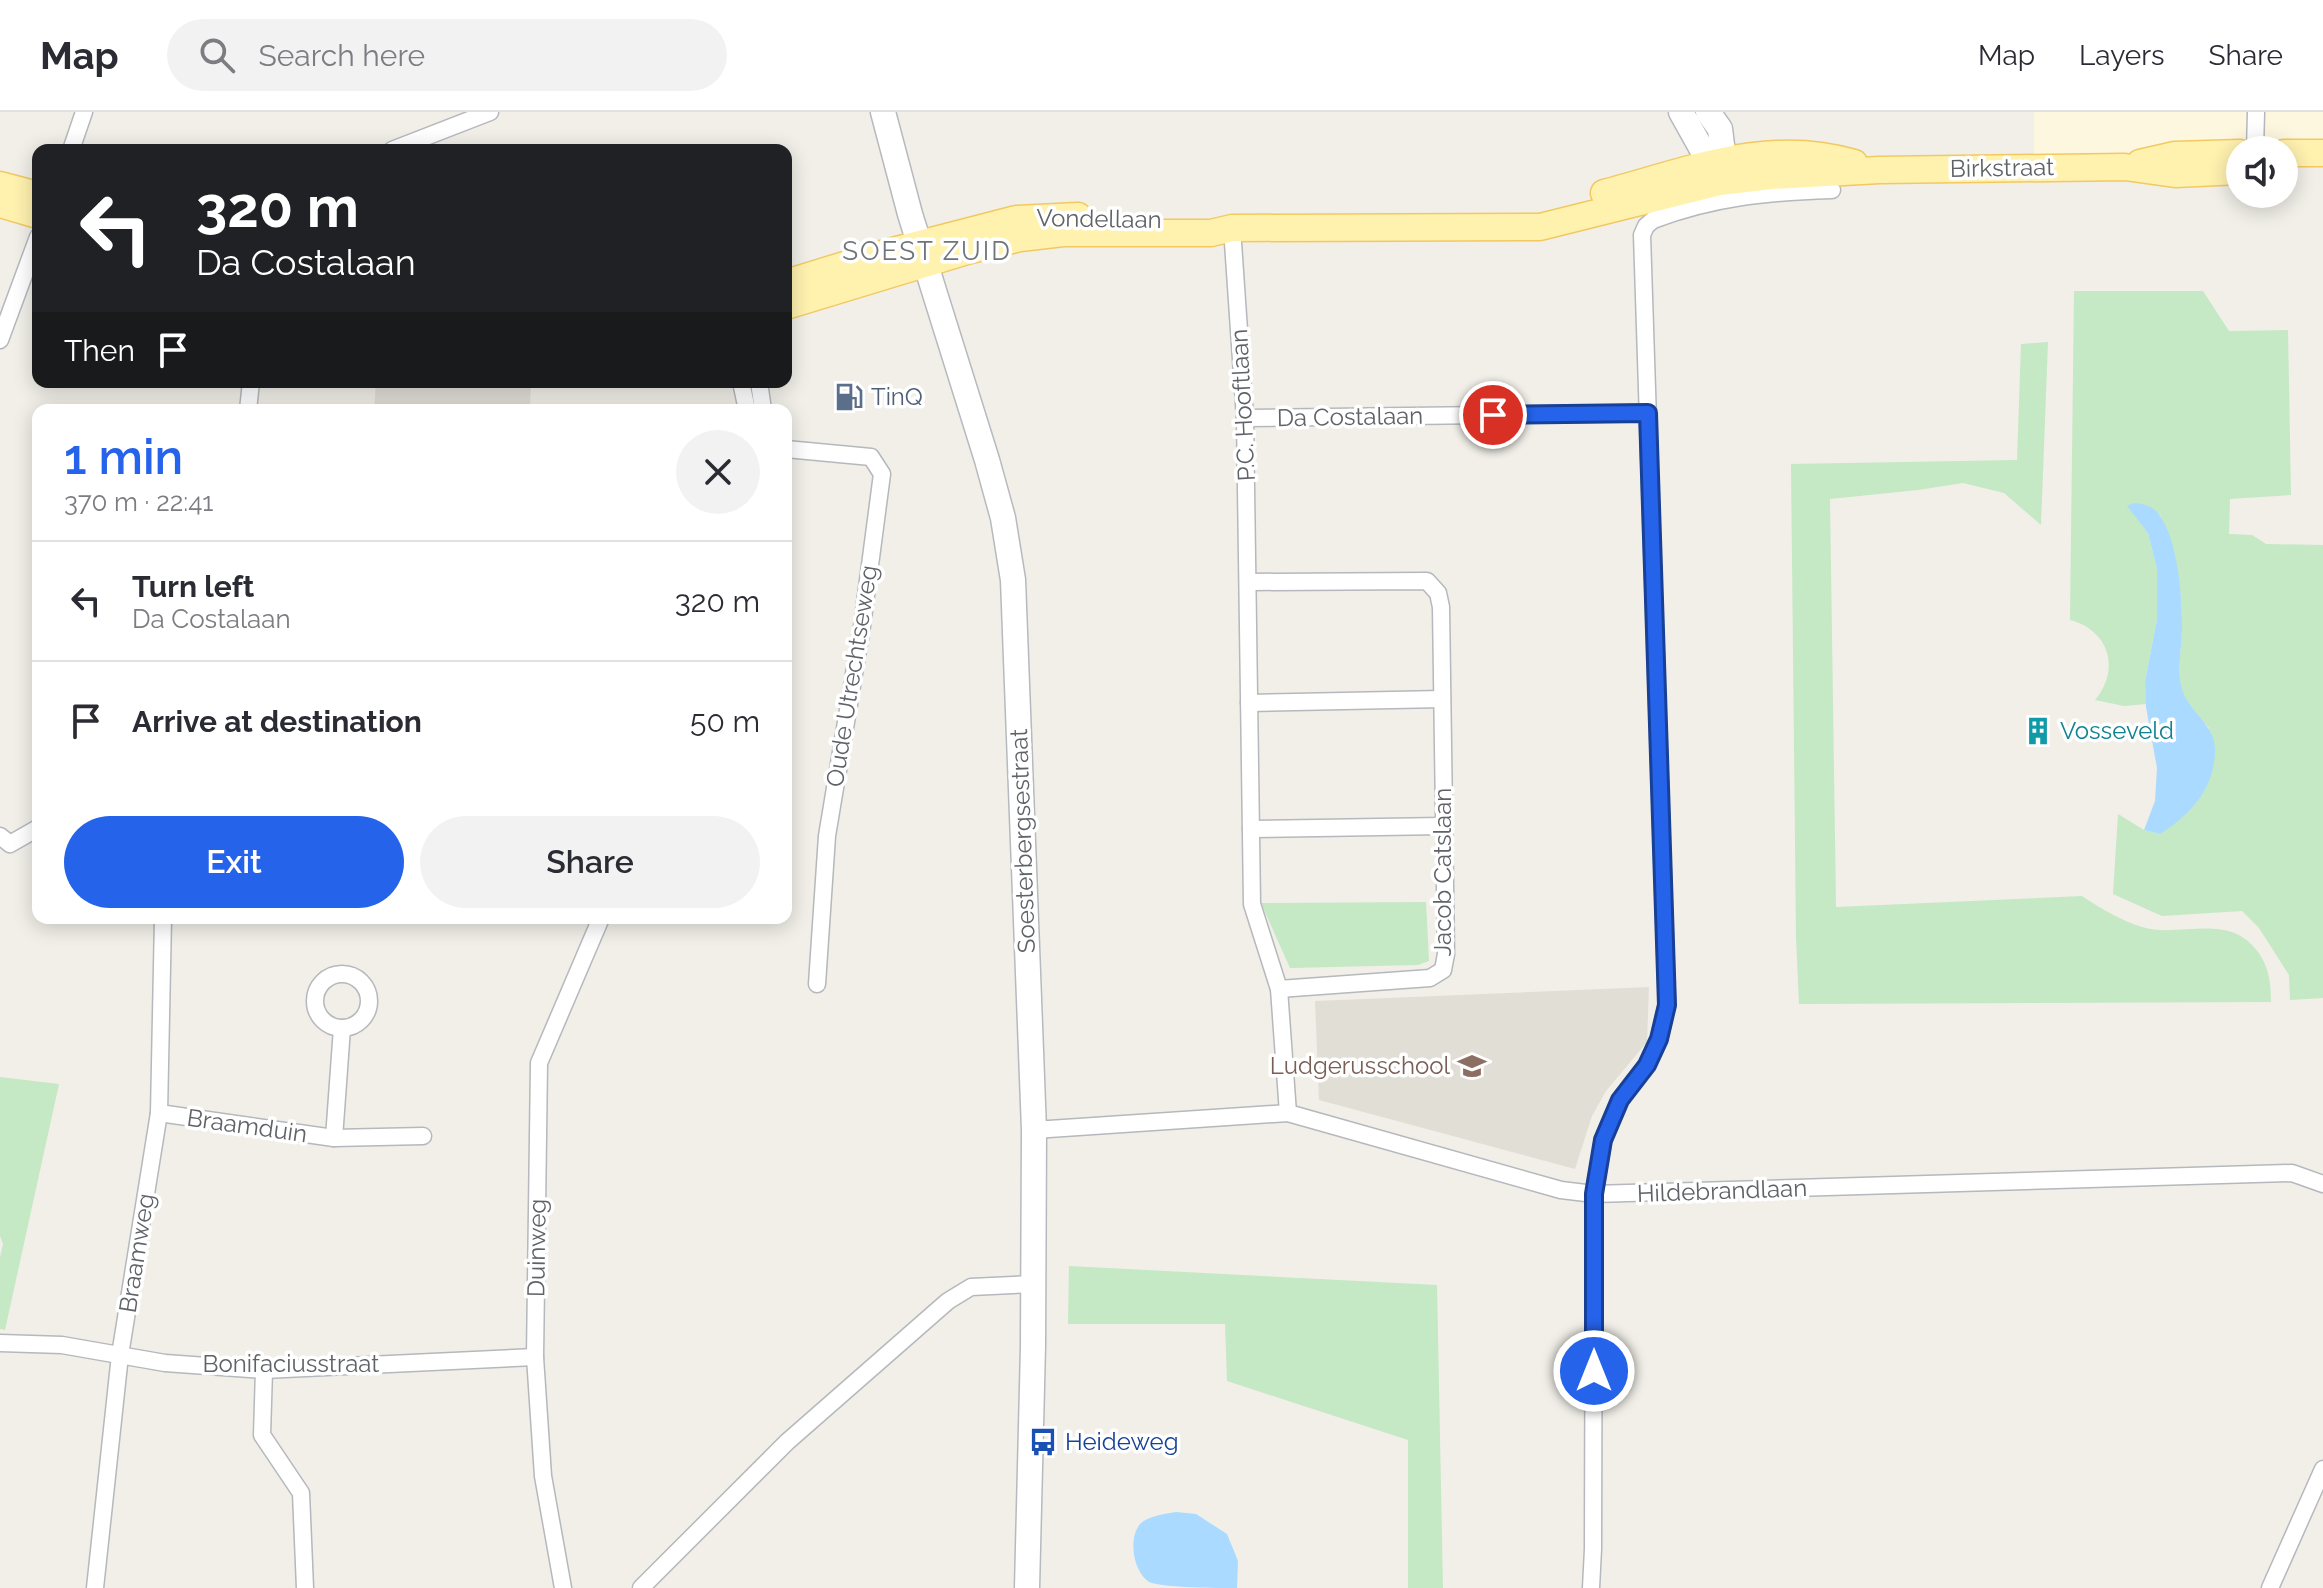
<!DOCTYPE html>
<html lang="en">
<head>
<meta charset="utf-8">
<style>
  :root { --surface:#fff; --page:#f2f2f3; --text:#2b2b33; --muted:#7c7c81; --line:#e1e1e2; --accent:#2563eb }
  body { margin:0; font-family:Raleway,sans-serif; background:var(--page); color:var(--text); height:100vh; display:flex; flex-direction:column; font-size:30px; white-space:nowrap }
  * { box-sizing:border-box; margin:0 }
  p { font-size:26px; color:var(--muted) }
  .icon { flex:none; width:44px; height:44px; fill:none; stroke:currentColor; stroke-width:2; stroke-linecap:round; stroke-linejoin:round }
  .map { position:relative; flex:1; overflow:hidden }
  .panel { position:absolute; left:32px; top:292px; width:760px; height:520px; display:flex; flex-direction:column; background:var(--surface); border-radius:16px; box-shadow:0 4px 20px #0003 }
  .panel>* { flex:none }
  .hud { position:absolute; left:32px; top:32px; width:760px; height:244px; border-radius:16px; box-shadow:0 4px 20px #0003; background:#202124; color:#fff; overflow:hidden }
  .buttons { position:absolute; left:2226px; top:24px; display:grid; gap:16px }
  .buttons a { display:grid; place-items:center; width:72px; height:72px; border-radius:50%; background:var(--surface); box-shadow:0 4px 20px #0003; font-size:40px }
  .pin { position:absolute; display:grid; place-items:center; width:68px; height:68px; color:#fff; margin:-34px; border:4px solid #fff; border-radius:50%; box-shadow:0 2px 8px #0007 }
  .me { position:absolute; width:88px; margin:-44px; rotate:0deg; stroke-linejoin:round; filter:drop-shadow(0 0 6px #0008) }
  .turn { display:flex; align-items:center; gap:28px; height:168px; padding:0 32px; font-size:36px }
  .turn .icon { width:104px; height:104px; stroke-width:2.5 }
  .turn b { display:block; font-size:56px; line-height:68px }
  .then { display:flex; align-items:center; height:76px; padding:0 32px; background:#0003; gap:16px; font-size:30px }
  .round { display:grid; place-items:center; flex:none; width:84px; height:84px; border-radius:42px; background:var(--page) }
  .summary { display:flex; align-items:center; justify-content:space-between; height:136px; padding:0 32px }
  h1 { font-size:48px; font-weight:600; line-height:60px; color:var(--accent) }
  .button { display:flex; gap:16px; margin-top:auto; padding:16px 32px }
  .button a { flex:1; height:92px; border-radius:48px; background:var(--accent); color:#fff; font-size:32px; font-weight:600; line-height:92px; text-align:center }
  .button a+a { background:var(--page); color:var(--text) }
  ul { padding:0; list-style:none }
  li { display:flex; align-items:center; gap:24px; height:120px; padding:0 32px; border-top:2px solid var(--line) }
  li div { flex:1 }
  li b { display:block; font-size:30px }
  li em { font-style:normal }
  header { display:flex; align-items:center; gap:48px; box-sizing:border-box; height:112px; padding:0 40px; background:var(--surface); border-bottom:2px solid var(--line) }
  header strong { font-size:38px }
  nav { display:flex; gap:44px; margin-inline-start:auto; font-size:28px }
  .search { width:560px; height:72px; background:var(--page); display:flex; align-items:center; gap:20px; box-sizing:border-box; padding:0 28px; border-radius:44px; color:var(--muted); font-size:30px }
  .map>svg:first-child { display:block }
  .commercial { fill:#fef7e0 }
  .education { fill:#e1ded6 }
  .green { fill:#c5e8c5 }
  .water { fill:#aadaff }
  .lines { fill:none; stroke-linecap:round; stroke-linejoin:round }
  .street-casing { stroke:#b5b8bc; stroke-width:19 }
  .secondary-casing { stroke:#b6babf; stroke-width:27 }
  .primary-casing { stroke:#f2c960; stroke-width:29 }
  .street { stroke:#fff; stroke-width:16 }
  .secondary { stroke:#fff; stroke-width:24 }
  .primary { stroke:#fff2af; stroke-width:26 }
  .route-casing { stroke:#184099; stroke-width:20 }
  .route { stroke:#2563eb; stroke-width:14 }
  .labels { text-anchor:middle; stroke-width:7; stroke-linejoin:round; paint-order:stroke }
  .street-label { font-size:24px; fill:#5f6368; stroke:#fff }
  .service-label { font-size:24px; fill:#4e5e75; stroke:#fff; text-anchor:start }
  .culture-label { font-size:24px; fill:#0d838f; stroke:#fff; text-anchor:start }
  .education-label { font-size:24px; fill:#785e54; stroke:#fff; text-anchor:end }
  .transit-label { font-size:24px; fill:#164399; stroke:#fff; text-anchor:start }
  .neighbourhood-label { font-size:26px; letter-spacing:2px; fill:#70757a; stroke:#fff }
</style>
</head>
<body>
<header>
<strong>Map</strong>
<div class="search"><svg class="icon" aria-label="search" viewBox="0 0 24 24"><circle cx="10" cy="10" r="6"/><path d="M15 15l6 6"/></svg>Search here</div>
<nav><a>Map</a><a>Layers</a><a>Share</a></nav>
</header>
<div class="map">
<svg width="2323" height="1476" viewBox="0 0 2323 1476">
  <rect width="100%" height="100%" fill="#f1efe8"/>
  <path class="commercial" d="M 2034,0 L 2323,0 L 2323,37 L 2034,44 Z"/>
  <g class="education">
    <path d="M 376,270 L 531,270 L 530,298 L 374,298 Z"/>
    <path d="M 1649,875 L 1647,930 L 1606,979 L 1592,1004 L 1575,1057 L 1319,988 L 1315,889 Z"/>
  </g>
  <g class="green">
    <path d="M 2074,179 L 2203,179 L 2229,219 L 2288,218 L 2291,383 L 2230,387 L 2229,422 L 2252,423 L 2266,432 L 2323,433 L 2323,886 L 2290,888 L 2289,863 L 2259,816 L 2242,799 L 2162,804 L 2113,782 L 2118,702 L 2144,718 L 2160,722 L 2209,616 C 2201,606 2187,594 2183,582 C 2176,561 2182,535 2182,513 C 2183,476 2174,437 2160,403 L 2128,394 L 2148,421 L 2157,457 L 2157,507 L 2145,570 L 2146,592 L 2124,594 L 2095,588 C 2121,557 2109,518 2070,508 Z"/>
    <path d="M 2048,230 L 2041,413 L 2004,381 L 1963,371 L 1918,378 L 1830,387 L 1836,795 L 2082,784 C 2100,796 2120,808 2142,815 C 2178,826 2224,802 2253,834 C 2268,850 2271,868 2271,890 L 1799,892 L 1796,825 L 1791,352 L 2017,348 L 2021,232 Z"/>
    <path d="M 1426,790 L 1429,849 L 1418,853 L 1290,856 L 1261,791 Z"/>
    <path d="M 0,965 L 59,972 L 5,1218 L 0,1217 L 0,1145 L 3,1132 L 0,1124 Z"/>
    <path d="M 1069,1154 L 1437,1173 L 1443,1476 L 1408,1476 L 1408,1328 L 1227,1269 L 1225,1212 L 1068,1212 Z"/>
  </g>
  <g class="water">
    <path d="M 2134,391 C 2145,392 2153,394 2160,404 C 2177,428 2182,481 2182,510 C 2183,531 2176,557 2182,577 C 2188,600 2217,613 2215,640 C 2214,677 2190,703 2160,722 L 2144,718 L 2155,689 L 2157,656 L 2146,595 L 2145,570 L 2157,507 L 2157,457 L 2148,421 L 2127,394 Z"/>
    <path d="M 1176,1400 L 1196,1402 L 1227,1422 L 1238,1449 L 1237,1476 C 1218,1476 1164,1476 1149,1470 C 1133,1459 1128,1427 1140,1412 C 1148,1404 1165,1402 1176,1400 Z"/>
  </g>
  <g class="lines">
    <defs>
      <g id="street">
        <path d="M 71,38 L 84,0"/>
        <path d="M 392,38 L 490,0"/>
        <path d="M 2255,38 L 2256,0"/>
        <path d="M 1232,116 L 1245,306 L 1252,792 L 1279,877 L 1288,1001"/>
        <path d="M 0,228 L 38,125"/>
        <path d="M 741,270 L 747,298"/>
        <path d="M 759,270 L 763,298"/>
        <path d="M 248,298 L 251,270"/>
        <path d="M 1245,306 L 1648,301"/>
        <path d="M 786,337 L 871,345 L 882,362 L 862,514 L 827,724 L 817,872"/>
        <path d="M 1249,470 L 1427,469 L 1438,481 L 1441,495 L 1446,842 L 1443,858 L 1430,866 L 1279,877"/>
        <path d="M 1249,591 L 1442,587"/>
        <path d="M 1251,717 L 1443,714"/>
        <path d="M 0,724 L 10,732 L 38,716"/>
        <circle cx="342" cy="889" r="27"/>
        <path d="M 159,1001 L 334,1026 L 423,1024"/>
        <path d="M 1034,1018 L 1288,1001 L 1561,1078 L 1594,1082 L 2292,1061 L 2323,1072"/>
        <path d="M 334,1026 L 342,916"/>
        <path d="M 0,1231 L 62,1233 L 165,1251 L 264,1258 L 535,1245"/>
        <path d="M 264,1258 L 262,1323 L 301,1381 L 305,1476"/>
        <path d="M 95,1476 L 120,1243 L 159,1001 L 163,806"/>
        <path d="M 563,1476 L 543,1364 L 535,1245 L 539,951 L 601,806"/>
        <path d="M 641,1476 L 787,1330 L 948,1189 L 971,1175 L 1033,1172"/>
        <path d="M 1591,1476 L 1593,1437 L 1594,1082 L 1603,1028 L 1620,988 L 1647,953 L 1659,927 L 1667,893 L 1642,123 L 1646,114 L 1653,108 C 1714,85 1768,80 1832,78"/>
        <path d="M 2270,1476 L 2323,1357"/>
      </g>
      <g id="secondary">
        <path d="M 883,0 L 910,102 L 987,348 L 1003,406 L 1013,468 L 1034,1018 L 1033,1234 L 1027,1476"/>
        <path d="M 1681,0 L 1719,68"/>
        <path d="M 1708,0 L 1720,17 L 1724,49 L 1720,69"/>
      </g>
      <g id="primary">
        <path d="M 2284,41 L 2323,41"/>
        <path d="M 2140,51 L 2175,43 L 2240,41"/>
        <path d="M 0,73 L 38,83"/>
        <path d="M 1604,81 C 1688,59 1767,25 1854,51"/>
        <path d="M 0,92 L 38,103"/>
        <path d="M 786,171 L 877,143 L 1016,107 L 1078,104"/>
        <path d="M 786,194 L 967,139 L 1020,126 L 1063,121 L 1211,121 L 1232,116 L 1540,115 L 1720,70 L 1771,64 L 1879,58 L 2125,55 L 2175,62 L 2240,59"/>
      </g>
    </defs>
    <use href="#street" class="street-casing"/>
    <use href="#secondary" class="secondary-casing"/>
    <use href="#primary" class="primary-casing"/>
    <use href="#street" class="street"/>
    <use href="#secondary" class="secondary"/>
    <use href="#primary" class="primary"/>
  </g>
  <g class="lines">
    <defs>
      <path id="route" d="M 1493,303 L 1648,301 L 1667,893 L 1659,927 L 1647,953 L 1620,988 L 1603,1028 L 1594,1082 L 1594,1259"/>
    </defs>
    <use href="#route" class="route-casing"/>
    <use href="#route" class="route"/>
  </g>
  <defs>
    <symbol id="fuel-bare" viewBox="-9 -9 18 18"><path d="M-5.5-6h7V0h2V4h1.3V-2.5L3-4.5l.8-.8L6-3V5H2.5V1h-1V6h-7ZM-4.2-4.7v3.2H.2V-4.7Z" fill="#5c6f8a" stroke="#fff" stroke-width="2.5" paint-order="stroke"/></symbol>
    <symbol id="building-bare" viewBox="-9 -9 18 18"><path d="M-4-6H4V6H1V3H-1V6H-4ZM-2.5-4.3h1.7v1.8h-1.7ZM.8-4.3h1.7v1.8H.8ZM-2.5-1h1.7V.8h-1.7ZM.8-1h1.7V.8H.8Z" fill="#0f9aa8" stroke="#fff" stroke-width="2.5" paint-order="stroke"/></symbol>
    <symbol id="school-bare" viewBox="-9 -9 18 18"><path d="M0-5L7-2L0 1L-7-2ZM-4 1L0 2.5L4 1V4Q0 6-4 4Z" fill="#8d6e63" stroke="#fff" stroke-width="2.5" paint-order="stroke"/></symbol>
    <symbol id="bus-bare" viewBox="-9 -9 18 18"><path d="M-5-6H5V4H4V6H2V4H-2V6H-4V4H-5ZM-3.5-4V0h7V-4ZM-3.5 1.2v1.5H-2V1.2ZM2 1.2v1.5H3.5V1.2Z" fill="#1a4fb4" stroke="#fff" stroke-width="2.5" paint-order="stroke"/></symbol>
  </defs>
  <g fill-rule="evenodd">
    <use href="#fuel-bare" x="829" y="265" width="40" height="40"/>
    <use href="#building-bare" x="2018" y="599" width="40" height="40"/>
    <use href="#school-bare" x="1452" y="934" width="40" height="40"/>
    <use href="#bus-bare" x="1023" y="1310" width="40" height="40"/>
  </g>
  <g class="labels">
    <g class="street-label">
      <text transform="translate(2002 56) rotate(-1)" y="8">Birkstraat</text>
      <text transform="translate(1099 107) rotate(1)" y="8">Vondellaan</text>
      <text transform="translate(1243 293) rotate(-93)" y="8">P.C. Hooftlaan</text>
      <text transform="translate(1350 305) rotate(-1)" y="8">Da Costalaan</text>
      <text transform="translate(852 564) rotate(-81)" y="8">Oude Utrechtseweg</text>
      <text transform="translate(1023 729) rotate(-92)" y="8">Soesterbergsestraat</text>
      <text transform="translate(1443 760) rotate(-90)" y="8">Jacob Catslaan</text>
      <text transform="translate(247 1014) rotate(8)" y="8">Braamduin</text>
      <text transform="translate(1722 1079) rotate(-2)" y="8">Hildebrandlaan</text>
      <text transform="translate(537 1136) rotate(-89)" y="8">Duinweg</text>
      <text transform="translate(137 1141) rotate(-81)" y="8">Braamweg</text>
      <text x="291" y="1260">Bonifaciusstraat</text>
    </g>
    <g class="service-label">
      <text x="871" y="293">TinQ</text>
    </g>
    <g class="culture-label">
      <text x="2060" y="627">Vosseveld</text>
    </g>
    <g class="education-label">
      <text x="1450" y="962">Ludgerusschool</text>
    </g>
    <g class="transit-label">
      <text x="1065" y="1338">Heideweg</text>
    </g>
    <g class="neighbourhood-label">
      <text x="927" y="148">SOEST ZUID</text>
    </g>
  </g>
</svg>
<div class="buttons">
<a><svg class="icon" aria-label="sound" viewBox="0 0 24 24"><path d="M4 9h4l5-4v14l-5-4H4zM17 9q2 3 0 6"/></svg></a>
</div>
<div class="pin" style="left:1493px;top:303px;background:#d93025"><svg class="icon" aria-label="arrive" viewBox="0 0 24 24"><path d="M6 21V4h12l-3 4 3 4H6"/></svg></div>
<svg class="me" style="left:1594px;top:1259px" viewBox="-20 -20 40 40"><circle r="17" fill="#2563eb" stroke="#fff" stroke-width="3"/><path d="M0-11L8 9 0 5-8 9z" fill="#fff"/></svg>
<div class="hud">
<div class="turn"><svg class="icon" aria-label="left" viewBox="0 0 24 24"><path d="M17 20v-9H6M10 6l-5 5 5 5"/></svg><div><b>320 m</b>Da Costalaan</div></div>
<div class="then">Then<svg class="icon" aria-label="arrive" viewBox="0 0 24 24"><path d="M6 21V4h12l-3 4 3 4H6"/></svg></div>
</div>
<section class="panel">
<div class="summary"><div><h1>1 min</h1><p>370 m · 22:41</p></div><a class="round"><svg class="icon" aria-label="close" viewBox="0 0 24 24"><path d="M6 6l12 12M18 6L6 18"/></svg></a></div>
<ul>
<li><svg class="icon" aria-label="left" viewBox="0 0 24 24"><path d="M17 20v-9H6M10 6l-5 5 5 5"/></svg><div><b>Turn left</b><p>Da Costalaan</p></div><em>320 m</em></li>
<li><svg class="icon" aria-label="arrive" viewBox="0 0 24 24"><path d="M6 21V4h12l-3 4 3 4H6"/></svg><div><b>Arrive at destination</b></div><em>50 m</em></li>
</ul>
<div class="button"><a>Exit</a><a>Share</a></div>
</section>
</div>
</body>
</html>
